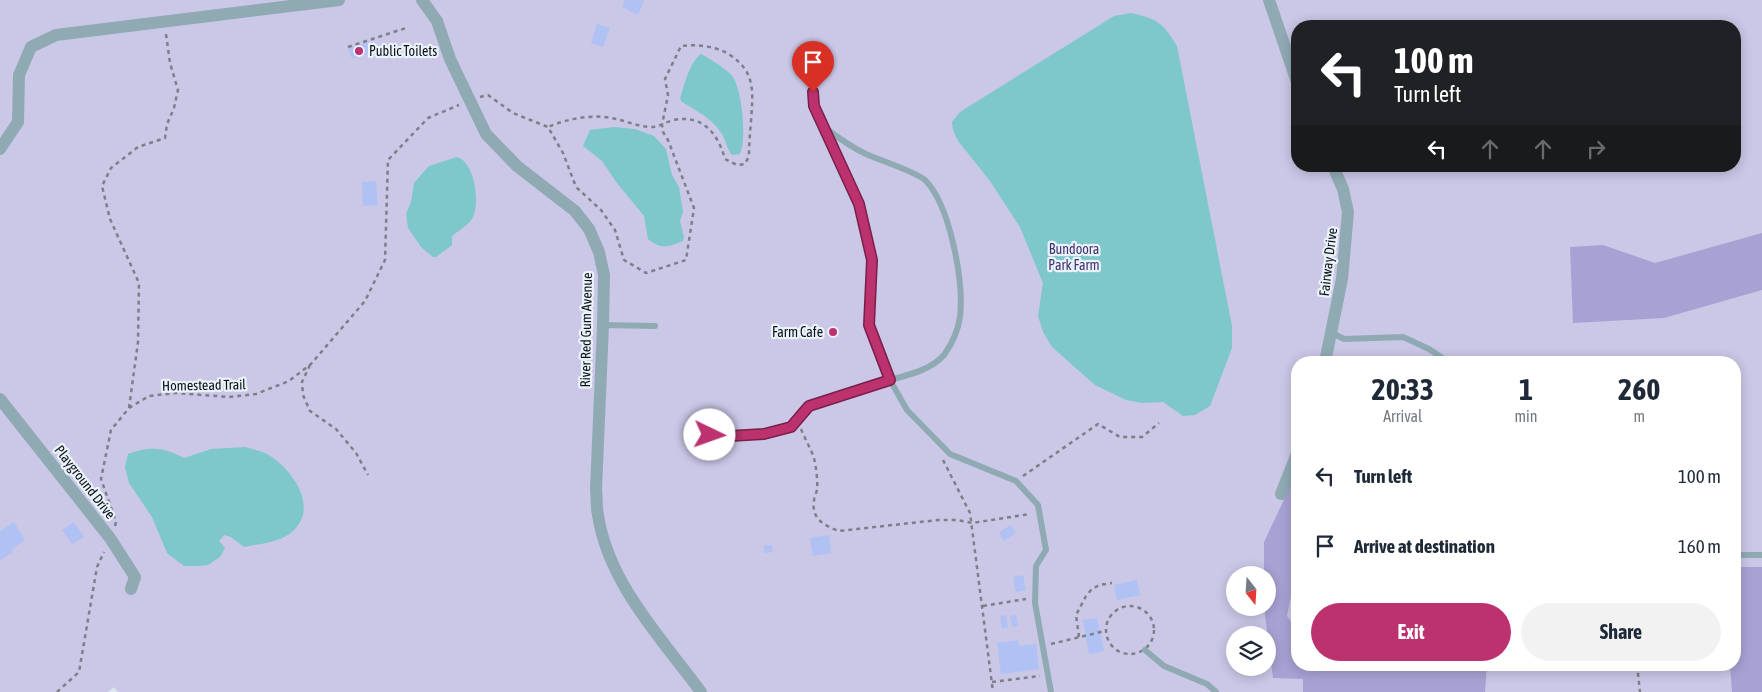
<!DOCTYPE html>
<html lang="en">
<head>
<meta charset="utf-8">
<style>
  :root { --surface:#fff; --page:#f2f2f3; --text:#1f2937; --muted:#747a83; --accent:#bb326f }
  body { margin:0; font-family:"Asap Condensed",sans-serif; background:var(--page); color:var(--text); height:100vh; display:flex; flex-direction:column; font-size:19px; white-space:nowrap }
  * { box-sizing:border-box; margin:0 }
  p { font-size:16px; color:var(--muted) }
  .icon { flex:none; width:28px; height:28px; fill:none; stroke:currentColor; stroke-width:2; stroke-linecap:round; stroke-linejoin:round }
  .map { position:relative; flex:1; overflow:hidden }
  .drawer { position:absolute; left:1291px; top:356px; width:450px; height:315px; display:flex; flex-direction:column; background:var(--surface); border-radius:20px; box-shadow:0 2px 12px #0003 }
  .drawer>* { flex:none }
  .hud { position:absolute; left:1291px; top:20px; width:450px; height:152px; border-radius:20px; box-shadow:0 2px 12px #0003; background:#202124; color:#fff; overflow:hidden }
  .needle { width:32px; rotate:163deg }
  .buttons { position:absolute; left:1226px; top:566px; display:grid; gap:10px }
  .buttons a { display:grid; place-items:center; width:50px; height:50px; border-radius:50%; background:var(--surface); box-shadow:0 2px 12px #0003; font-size:25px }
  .pin { position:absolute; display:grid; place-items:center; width:42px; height:42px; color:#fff; margin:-51px -21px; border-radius:50% 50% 50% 0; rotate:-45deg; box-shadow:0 0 5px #0007 }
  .pin .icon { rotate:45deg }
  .me { position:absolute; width:55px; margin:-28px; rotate:93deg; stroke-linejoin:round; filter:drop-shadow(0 0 4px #0008) }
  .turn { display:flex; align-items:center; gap:18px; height:105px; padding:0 20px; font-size:22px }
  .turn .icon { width:65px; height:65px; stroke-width:2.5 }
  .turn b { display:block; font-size:35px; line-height:42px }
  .lanes { display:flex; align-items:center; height:48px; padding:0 20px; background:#0003; justify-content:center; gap:25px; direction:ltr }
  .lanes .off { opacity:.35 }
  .eta { display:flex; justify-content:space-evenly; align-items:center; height:85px; text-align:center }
  .eta b { font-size:30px; font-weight:700; line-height:35px }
  .cta { display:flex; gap:10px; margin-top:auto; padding:10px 20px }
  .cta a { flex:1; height:58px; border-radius:30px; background:var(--accent); color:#fff; font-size:20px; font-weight:700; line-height:58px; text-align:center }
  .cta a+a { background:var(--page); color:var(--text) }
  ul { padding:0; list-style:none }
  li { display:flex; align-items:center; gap:15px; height:70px; padding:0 20px }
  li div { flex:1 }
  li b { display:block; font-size:19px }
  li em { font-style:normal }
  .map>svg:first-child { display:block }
  .green { fill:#cac7e7; fill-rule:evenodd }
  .forest { fill:#a8a2d4 }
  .water { fill:#7ec7cb }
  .building { fill:#afc2f3 }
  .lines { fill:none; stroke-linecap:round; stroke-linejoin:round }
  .path { stroke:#7c8187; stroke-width:2.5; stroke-dasharray:4 4; stroke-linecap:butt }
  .lane { stroke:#90aab4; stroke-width:6 }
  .street { stroke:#90aab4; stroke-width:12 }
  .route-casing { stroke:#7a2048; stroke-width:12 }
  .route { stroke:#bb326f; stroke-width:9 }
  .poi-dot { fill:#bb326f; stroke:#eaf3fb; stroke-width:2 }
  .labels { text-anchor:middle; stroke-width:4.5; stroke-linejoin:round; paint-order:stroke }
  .poi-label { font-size:14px; fill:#0f1215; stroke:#eaf3fb; text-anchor:start }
  .park-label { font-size:14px; fill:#413371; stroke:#eaf3fb }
  .street-label { font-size:14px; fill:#0f1215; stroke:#eaf3fb }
</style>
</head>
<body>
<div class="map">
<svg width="1762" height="692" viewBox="0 0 1762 692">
  <rect width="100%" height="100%" fill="#dde5ed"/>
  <path class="green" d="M 0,0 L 1762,0 L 1762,692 L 118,692 L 114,687 L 108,692 L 0,692 ZM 1298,26 L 1735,26 L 1735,166 L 1298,166 ZM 1298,362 L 1735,362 L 1735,665 L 1298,665 ZM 1235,575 L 1268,575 L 1268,608 L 1235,608 ZM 1235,635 L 1268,635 L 1268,668 L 1235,668 Z"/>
  <g class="forest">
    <path d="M 1762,233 L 1762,290 L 1664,318 L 1573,323 L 1570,247 L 1603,245 L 1655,263 Z"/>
    <path d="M 1297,472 L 1297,565 L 1287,616 L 1297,631 L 1298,665 L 1487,665 L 1485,692 L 1303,692 L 1303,679 L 1273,678 L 1265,615 L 1265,608 L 1268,608 L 1268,575 L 1264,575 L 1264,542 Z"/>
    <path d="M 1735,567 L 1762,567 L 1762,692 L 1732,692 L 1730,665 L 1735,665 Z"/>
  </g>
  <g class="water">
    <path d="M 1131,13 C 1158,19 1163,23 1177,46 L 1232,326 L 1232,348 L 1210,406 L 1195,415 L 1183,416 L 1163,402 L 1142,403 L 1126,400 L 1095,385 L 1052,347 L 1043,332 L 1038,316 L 1043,283 L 1020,227 L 990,181 L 958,141 L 953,130 L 952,122 L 960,112 L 1114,16 Z"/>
    <path d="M 701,54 C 710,59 727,69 733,77 C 742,91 747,140 740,154 L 732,155 C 727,149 726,141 722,134 C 713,119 697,111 682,102 L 680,99 C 684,86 690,61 701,54 Z"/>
    <path d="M 614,127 L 635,129 L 654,136 L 666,149 L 672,175 L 679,187 L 683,212 L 680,221 L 684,237 L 683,241 C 668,247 662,250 648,239 L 644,216 L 617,183 L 602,161 L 583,146 L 590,130 Z"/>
    <path d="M 457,157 C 475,162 480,203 473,217 C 469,225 458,231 452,236 L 452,245 L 436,257 L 433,257 L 421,247 L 408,228 L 406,214 L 411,202 L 414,183 L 429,166 Z"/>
    <path d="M 245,447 C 252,449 261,451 267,454 C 291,468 319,505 294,530 C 283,542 259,544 244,547 L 231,537 L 224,535 L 219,541 L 225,548 L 220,557 L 208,565 L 198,566 L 184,566 L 167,553 L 152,517 L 129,483 L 125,467 L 128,454 C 150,446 163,447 184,458 L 211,449 Z"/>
  </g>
  <g class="building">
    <path d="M 625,0 L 644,0 L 638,15 L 622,7 Z"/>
    <path d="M 597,24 L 610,28 L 603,47 L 591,43 Z"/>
    <path d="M 367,42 L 370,53 L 352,59 L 348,48 Z"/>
    <path d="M 376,181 L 378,205 L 363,206 L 362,182 Z"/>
    <path d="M 14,522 L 25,540 L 12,549 L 13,552 L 0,560 L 0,531 Z"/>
    <path d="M 74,522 L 84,537 L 72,544 L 62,530 Z"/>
    <path d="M 1010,525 L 1016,533 L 1004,541 L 999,533 Z"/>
    <path d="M 829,535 L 831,553 L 813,556 L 810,538 Z"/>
    <path d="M 772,545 L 773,552 L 765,553 L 763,546 Z"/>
    <path d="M 1023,575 L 1026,590 L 1016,592 L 1013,577 Z"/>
    <path d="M 1137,580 L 1140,595 L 1117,600 L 1114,585 Z"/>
    <path d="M 1006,615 L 1008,627 L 1002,629 L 1000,616 Z"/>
    <path d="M 1016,615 L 1018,626 L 1012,627 L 1010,616 Z"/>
    <path d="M 1097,618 L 1104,651 L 1089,654 L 1083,620 Z"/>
    <path d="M 1018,640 L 1019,646 L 1036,644 L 1039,669 L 1001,674 L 997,643 Z"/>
  </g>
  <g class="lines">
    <g class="path">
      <path d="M 348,47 L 406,28"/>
      <path d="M 480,97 L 488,95 L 513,113 L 548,127 L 563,153 L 576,187 L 601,210 L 615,230 L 624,260 L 646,273 L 686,260 L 694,208 L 668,140 L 663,132 L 662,125 L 668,95 L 665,79 L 681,46 C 697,44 716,46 730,55 C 756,72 753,93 751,121 C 750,133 749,144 749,156 L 745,164 L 737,165 L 725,159 C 718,134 703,114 674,120 C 665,122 658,128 649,127 C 636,126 624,120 611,118 C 591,114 567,119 548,127"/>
      <path d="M 310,365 L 302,382 L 303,395 L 310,411 L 336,429 L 356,453 L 368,475"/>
      <path d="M 129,408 L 138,342 L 139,283 L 110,219 L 102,186 L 111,168 L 138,147 L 165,138 L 167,124 L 174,108 L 178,90 L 170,63 L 166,34"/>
      <path d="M 801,429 C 805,439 811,449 814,458 C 816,467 818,481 817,490 C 816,494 814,497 814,501 C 811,519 825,526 839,531 L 938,520 L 957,520 L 972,523 L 1030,514"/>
      <path d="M 943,460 L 970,513 L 993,692"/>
      <path d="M 1023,476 L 1098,424 L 1120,437 L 1142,437 L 1159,423"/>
      <path d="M 115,526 L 116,522 L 101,479 L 111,430 L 129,408 L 149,396 L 176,393 L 229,397 L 256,394 L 289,381 L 311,364 L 365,301 L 385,260 L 388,160 L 428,118 L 459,105"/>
      <circle cx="1130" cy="630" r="24"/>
      <path d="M 983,606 L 1026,599"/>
      <path d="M 1079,637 L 1076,615 L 1086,596 L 1091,590 L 1099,585 L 1112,583"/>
      <path d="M 1051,644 L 1105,631"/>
      <path d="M 1637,665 L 1640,692"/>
      <path d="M 992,682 L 1040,676"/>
      <path d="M 57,692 L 79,672 L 97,567 L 104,552"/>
    </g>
    <g class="lane">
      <path d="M 811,77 L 814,106 L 859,204 L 872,261 L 869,325 L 890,380 C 908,375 931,370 944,355 C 952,344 958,330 960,317 C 964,281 950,205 925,180 C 916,172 879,160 866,154 C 851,147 837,137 824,127"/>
      <path d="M 603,325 L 655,326"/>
      <path d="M 1332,333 L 1344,339 L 1403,337 L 1429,349 L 1444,359 L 1445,362"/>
      <path d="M 710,435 L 730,436 L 764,434 L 791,427 L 809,405 L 890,380 L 907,410 L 950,454 L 1016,481 L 1038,505 L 1046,550 L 1036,566 L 1035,603 L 1051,692"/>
      <path d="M 1735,557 L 1741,555 L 1762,555"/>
      <path d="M 1145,650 L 1164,666 L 1207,684 L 1216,692"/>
    </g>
    <g class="street">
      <path d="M 422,0 L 437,21 L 450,59 L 486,134 L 517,166 L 575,211 L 589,229 L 599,252 L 604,275 L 603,325 L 596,489 C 597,497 596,507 598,515 C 608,583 662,639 701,692"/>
      <path d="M 1269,0 L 1298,85"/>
      <path d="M 0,149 L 18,122 L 19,75 L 31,47 L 56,35 L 339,0"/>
      <path d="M 1325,362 L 1342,279 L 1348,212 L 1343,189 L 1333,166"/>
      <path d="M 0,399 L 110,538 L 135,577 L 131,589"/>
      <path d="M 1281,494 L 1298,451"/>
    </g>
  </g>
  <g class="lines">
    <defs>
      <path id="route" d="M 710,435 L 730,436 L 764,434 L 791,427 L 809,406 L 890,380 L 869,325 L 872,260 L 859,204 L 814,106 L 813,92"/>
    </defs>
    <use href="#route" class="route-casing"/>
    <use href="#route" class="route"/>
  </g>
  <g class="poi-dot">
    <circle cx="359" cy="51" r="5"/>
    <circle cx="833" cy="332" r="5"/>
  </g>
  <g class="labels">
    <g class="poi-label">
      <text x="369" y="56">Public Toilets</text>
      <text x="823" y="337" text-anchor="end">Farm Cafe</text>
    </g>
    <g class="park-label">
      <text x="1074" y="254">Bundoora<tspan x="1074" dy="16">Park Farm</tspan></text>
    </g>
    <g class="street-label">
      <text transform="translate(1328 262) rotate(-83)" y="5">Fairway Drive</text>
      <text transform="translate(586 330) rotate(-89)" y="5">River Red Gum Avenue</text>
      <text transform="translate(204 385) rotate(-1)" y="5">Homestead Trail</text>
      <text transform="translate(85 482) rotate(52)" y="5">Playground Drive</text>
    </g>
  </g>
</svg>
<div class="buttons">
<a><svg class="needle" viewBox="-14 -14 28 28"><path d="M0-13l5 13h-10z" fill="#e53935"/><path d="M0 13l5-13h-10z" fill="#747a83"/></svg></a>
<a><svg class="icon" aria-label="layers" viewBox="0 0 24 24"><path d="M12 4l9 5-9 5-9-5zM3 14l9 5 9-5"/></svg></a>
</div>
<div class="pin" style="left:813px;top:92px;background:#d93025"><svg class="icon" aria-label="arrive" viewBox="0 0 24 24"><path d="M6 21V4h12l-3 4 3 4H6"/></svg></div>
<svg class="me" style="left:710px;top:435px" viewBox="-20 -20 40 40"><circle r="19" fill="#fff"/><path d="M0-13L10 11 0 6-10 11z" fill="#bb326f"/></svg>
<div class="hud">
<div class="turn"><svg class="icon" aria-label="left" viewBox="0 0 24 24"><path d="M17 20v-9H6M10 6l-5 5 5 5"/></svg><div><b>100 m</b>Turn left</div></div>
<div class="lanes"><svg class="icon" aria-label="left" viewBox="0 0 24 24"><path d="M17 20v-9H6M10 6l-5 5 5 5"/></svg><svg class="icon off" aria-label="ahead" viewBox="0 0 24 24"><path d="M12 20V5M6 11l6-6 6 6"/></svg><svg class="icon off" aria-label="ahead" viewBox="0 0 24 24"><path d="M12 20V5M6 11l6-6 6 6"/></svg><svg class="icon off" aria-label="right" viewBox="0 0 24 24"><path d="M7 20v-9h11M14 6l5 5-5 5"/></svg></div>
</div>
<section class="drawer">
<div class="eta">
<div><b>20:33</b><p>Arrival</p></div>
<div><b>1</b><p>min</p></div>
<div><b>260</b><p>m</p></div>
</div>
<ul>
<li><svg class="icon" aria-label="left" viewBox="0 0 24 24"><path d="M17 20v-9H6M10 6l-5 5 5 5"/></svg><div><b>Turn left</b></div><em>100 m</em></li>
<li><svg class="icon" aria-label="arrive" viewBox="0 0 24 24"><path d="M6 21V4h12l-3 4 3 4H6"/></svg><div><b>Arrive at destination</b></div><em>160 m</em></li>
</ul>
<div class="cta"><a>Exit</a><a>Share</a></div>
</section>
</div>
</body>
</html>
